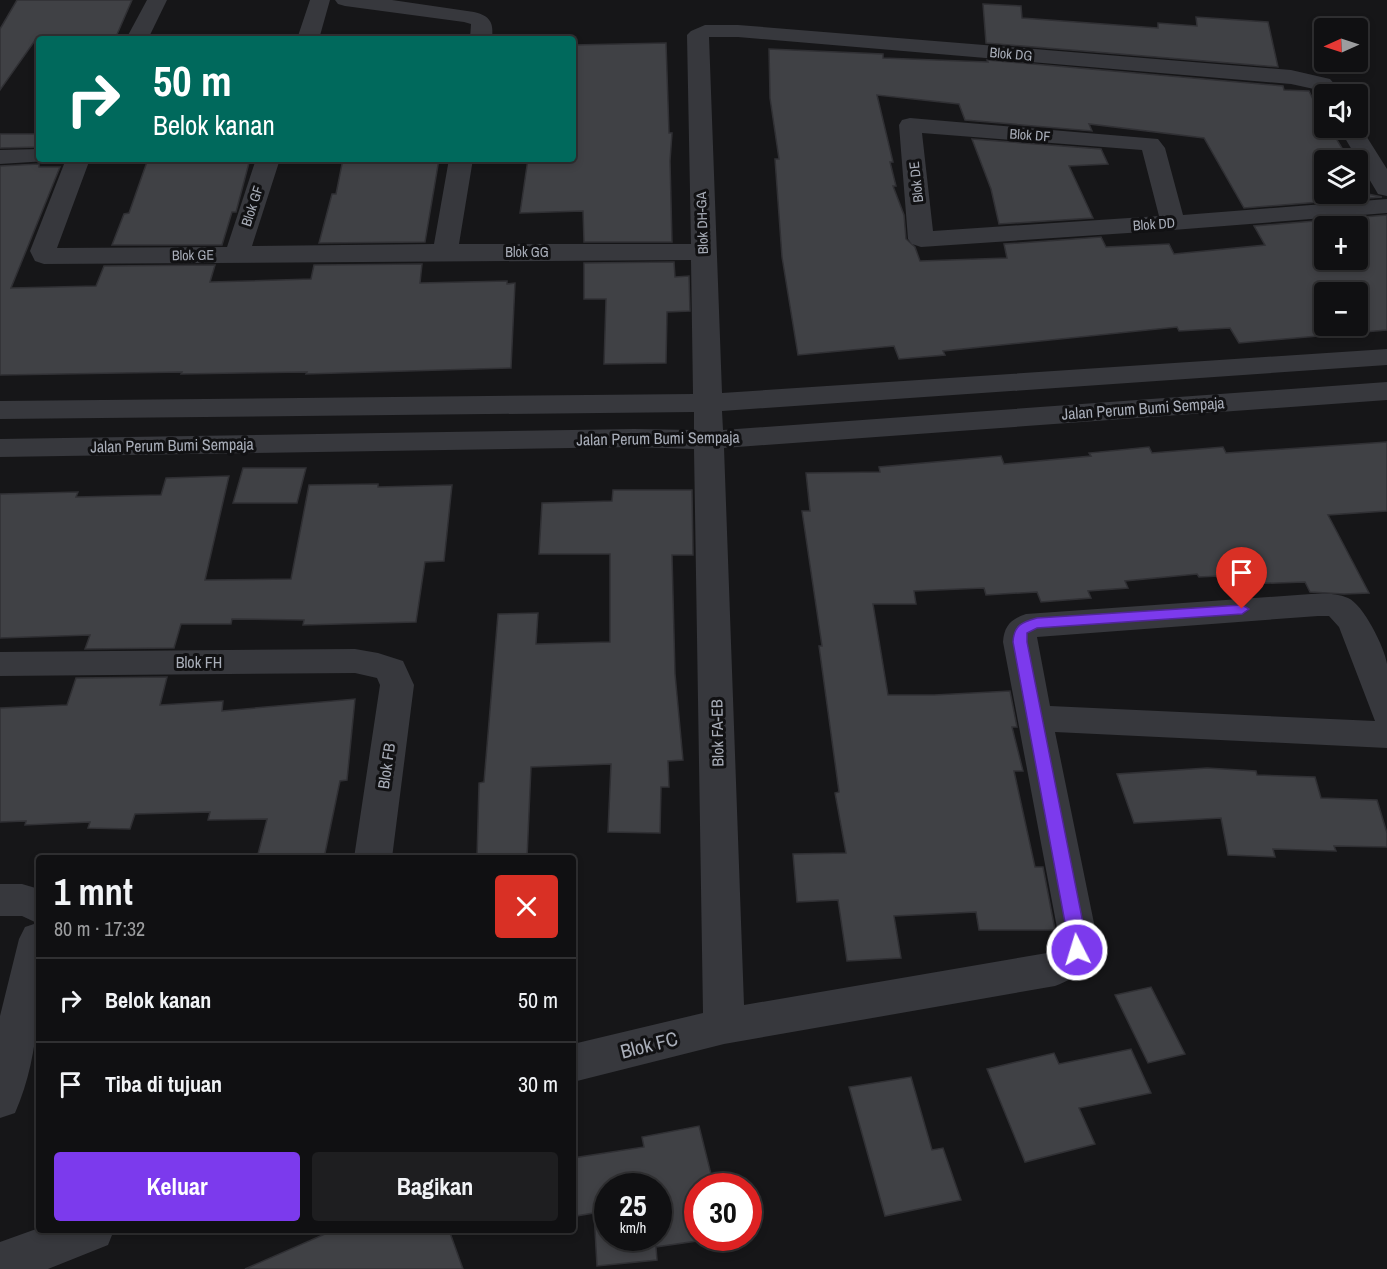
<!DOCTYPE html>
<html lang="id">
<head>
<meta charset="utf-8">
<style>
  :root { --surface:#101012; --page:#1e1e20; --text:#f1f3f6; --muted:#9c9d9f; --line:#303032; --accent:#7c3aed }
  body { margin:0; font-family:"Archivo Narrow",sans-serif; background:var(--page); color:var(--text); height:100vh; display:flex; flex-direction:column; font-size:22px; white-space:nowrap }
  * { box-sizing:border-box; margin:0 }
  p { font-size:20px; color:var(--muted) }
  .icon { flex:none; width:33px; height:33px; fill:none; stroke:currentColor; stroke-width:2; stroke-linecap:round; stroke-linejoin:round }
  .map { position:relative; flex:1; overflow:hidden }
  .side { position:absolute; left:36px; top:855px; width:540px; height:378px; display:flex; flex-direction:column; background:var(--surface); border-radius:6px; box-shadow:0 3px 9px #0003,0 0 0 2px var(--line) }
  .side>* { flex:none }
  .guide { position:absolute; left:36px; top:36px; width:540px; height:126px; border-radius:6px; box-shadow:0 3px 9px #0003,0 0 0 2px var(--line); background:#00695c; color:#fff; overflow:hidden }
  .needle { width:39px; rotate:267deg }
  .tools { position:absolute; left:1314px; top:18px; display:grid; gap:12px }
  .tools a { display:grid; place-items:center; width:54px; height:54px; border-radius:6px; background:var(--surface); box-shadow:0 3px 9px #0003,0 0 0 2px var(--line); font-size:30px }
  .speed { position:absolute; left:594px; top:1173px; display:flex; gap:12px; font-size:30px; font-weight:700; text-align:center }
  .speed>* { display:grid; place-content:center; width:78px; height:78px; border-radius:50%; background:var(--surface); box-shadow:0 3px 9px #0003,0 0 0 2px var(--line); line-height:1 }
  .speed small { font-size:15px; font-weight:400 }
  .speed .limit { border:9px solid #d22; background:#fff; color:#111 }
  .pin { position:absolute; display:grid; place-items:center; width:51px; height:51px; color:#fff; margin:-62px -26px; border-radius:50% 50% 50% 0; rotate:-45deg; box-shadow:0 0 6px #0007 }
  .pin .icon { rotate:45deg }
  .me { position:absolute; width:66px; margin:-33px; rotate:355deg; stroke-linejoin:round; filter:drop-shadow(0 0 4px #0008) }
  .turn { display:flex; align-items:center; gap:21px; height:126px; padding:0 18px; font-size:27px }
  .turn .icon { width:78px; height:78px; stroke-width:2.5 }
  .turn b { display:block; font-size:42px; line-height:51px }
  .round { display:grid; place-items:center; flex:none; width:63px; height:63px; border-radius:6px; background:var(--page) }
  .head { display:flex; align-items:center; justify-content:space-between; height:102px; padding:0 18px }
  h1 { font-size:36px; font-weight:800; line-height:45px }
  .primary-button { display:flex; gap:12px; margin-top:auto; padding:12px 18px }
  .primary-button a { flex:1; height:69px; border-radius:6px; background:var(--accent); color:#fff; font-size:24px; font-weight:800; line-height:69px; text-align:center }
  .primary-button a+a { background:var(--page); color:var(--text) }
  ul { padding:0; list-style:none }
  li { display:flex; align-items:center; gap:18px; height:84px; padding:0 18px; border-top:2px solid var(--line) }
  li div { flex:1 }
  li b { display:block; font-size:22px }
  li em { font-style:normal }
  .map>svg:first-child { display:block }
  .building { fill:#404145; stroke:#303034; stroke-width:1.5; fill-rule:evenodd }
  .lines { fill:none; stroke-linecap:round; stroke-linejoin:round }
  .minor { fill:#37383d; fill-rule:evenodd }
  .route { fill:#7c3aed; stroke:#51269a; stroke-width:1.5 }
  .labels { text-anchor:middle; stroke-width:6; stroke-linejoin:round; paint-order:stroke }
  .far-street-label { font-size:14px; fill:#a8adb8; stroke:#111113 }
  .street-label { font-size:16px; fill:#a8adb8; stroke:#111113 }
  .near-street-label { font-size:20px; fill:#a8adb8; stroke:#111113 }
</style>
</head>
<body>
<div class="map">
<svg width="1387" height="1269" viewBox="0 0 1387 1269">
  <rect width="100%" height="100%" fill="#161618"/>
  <g class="building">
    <path d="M 17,0 L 132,0 L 115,39 L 36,39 L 0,90 L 0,29 Z"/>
    <path d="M 983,4 L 1021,6 L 1022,18 L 1158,28 L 1158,23 L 1197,26 L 1196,17 L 1268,22 L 1278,67 L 986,43 Z"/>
    <path d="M 666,43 L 669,133 L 672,133 L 670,161 L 672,242 L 584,242 L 583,211 L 520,213 L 528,159 L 573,159 L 573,45 Z"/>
    <path d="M 769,49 L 883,54 L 883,58 L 988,62 L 987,60 L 1283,86 L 1284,90 L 1309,91 L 1322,118 L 1324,118 L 1324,128 L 1330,128 L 1349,160 L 1324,160 L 1324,194 L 1358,194 L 1358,175 L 1368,194 L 1382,197 L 1244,208 L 1204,138 L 1089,124 L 1092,131 L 965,120 L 959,104 L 877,95 L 893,162 L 890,162 L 896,186 L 893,186 L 904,215 L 906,239 L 915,247 L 920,261 L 1007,258 L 1004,244 L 1101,237 L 1106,247 L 1169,244 L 1174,254 L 1265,245 L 1254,226 L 1387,215 L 1387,330 L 1239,343 L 1230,328 L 1179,331 L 1177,327 L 943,351 L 945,355 L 899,359 L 894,346 L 798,355 L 782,257 L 775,159 L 779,159 L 770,98 ZM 1324,226 L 1358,226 L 1358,260 L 1324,260 ZM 1324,292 L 1358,292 L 1358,326 L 1324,326 Z"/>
    <path d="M 0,134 L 39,134 L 39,147 L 0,148 Z"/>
    <path d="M 972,139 L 1101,149 L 1108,164 L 1069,166 L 1093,218 L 999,224 L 991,189 Z"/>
    <path d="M 148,159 L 250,159 L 236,212 L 232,212 L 222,245 L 112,245 L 124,214 L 129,213 Z"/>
    <path d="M 343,159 L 439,159 L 425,242 L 319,243 L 332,194 L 336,194 Z"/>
    <path d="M 39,164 L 39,167 L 60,167 L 11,288 L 96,286 L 104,266 L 215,265 L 210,282 L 311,279 L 314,265 L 422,264 L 420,283 L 507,281 L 507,284 L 515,283 L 511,368 L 306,374 L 307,372 L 181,374 L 182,372 L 0,375 L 0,166 Z"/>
    <path d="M 674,262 L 675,277 L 689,276 L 690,311 L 667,312 L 666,363 L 604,364 L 606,299 L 584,299 L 584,263 Z"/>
    <path d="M 1387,442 L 1387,511 L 1328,515 L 1369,593 L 1344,594 L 1310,592 L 1305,582 L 1244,584 L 1240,575 L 1199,577 L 1197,574 L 1125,581 L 1128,588 L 1088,591 L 1091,598 L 1041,602 L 1037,592 L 986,595 L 984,588 L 914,591 L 916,604 L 873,604 L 888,695 L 934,695 L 1010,691 L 1017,727 L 1012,727 L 1023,771 L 1014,771 L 1035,867 L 1043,867 L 1055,930 L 979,930 L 976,912 L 894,916 L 901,958 L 847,961 L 838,900 L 797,902 L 793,854 L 846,853 L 835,793 L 839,792 L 819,646 L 822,646 L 802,511 L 810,511 L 806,473 L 880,472 L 879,467 L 1001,456 L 1004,464 L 1091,456 L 1089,453 L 1149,447 L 1152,453 L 1223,447 L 1226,453 Z"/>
    <path d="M 243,468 L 306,468 L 297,503 L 233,503 Z"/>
    <path d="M 229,476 L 205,580 L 291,579 L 309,485 L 378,484 L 378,487 L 452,485 L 444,561 L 425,562 L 416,622 L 303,625 L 304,620 L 232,619 L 231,624 L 181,624 L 174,648 L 85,649 L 90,635 L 0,638 L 0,494 L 78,492 L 76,497 L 161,495 L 166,478 Z"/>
    <path d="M 613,490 L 692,490 L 693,555 L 672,555 L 675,674 L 683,760 L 668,761 L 669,787 L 661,787 L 660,833 L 608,832 L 611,764 L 531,767 L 527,858 L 477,858 L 479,783 L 484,782 L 498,614 L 538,613 L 536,644 L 610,642 L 610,554 L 539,554 L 542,503 L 612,501 Z"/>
    <path d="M 167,677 L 160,705 L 223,701 L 222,711 L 355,699 L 347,780 L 340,781 L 324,858 L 257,858 L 267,819 L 208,820 L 210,812 L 135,814 L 130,829 L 88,828 L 90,822 L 25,825 L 26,821 L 0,822 L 0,708 L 67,705 L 76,678 Z"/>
    <path d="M 1207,768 L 1256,771 L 1257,775 L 1315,777 L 1321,798 L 1377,800 L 1387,833 L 1387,847 L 1334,846 L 1336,851 L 1273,849 L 1275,857 L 1228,855 L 1221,818 L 1134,823 L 1117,774 Z"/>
    <path d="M 1151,987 L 1185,1054 L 1148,1063 L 1115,995 Z"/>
    <path d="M 1131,1049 L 1151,1093 L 1079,1108 L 1095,1144 L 1025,1162 L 987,1069 L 1054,1053 L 1059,1064 Z"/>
    <path d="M 911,1077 L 932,1150 L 943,1148 L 961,1200 L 885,1216 L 849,1087 Z"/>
    <path d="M 699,1126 L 714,1186 L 698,1186 L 698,1238 L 718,1238 L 656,1247 L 657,1260 L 597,1266 L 594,1213 L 576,1216 L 573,1158 L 644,1147 L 642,1137 ZM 608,1186 L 658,1186 L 658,1238 L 608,1238 Z"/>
    <path d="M 334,1230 L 449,1230 L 463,1269 L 245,1269 Z"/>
  </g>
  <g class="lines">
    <g class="minor">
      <path d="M 147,0 L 167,0 L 148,39 L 126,39 Z"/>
      <path d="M 310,0 L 330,0 L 319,39 L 297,39 Z"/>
      <path d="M 335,0 L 392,0 L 474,12 C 490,16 494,22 492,39 L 470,39 L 471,24 L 464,22 L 345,6 L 338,4 Z"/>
      <path d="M 705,25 L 738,25 L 1291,70 L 1330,79 L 1343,94 L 1324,94 L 1324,99 L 1314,89 L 1291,84 L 738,37 L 709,37 L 722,393 L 1387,349 L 1387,365 L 722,411 L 723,430 L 1387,382 L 1387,400 L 724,448 L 744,1005 L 1047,953 L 1057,945 L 1058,933 L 1003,642 C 1004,626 1011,619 1026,614 L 1311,594 C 1324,593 1336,593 1348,598 C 1363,604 1385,648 1387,664 C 1387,692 1387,721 1387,748 L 1055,732 L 1096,933 C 1096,961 1080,977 1055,986 L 724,1044 L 573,1082 L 573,1044 L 703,1013 L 694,449 L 634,447 L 0,457 L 0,439 L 634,429 L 694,430 L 694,412 L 0,419 L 0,401 L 693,394 L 691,260 L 44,264 L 35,261 L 30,251 L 66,159 L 90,159 L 57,248 L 227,247 L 256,159 L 280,159 L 252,246 L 434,244 L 449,159 L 473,159 L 459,244 L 691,244 L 687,35 L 691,31 ZM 1318,616 L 1329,616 L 1339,627 L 1375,721 L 1050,706 L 1037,637 Z"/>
      <path d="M 910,118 L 1158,139 L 1165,148 L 1183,215 L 1387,199 L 1387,213 L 1173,230 L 921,247 L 912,244 L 908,239 L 899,125 L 902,120 ZM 922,133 L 1142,150 L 1159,216 L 933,231 Z"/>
      <path d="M 1358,123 L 1387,169 L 1387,196 L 1378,194 L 1339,128 L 1358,128 Z"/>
      <path d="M 39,149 L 39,159 L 49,159 L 47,161 L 0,164 L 0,150 Z"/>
      <path d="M 355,649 L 378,653 L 403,661 L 414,685 L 392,858 L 354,858 L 380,685 L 377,678 L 355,673 L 0,676 L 0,652 Z"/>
      <path d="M 0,884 L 22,884 L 39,889 C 39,963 46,1043 15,1113 L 0,1118 L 0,1016 L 19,939 L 25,927 L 37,923 L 22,916 L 0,916 Z"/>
      <path d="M 39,1228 L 39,1230 L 114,1230 L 108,1245 L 48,1269 L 0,1269 L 0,1242 Z"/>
    </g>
  </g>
  <path class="route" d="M 1242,605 L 1249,609 L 1242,614 L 1037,628 L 1027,633 L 1027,642 L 1085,933 L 1085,950 L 1083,955 L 1077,957 L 1071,955 L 1013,642 C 1014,625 1022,622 1037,618 Z"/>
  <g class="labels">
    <g class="far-street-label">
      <text transform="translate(1011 54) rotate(5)" y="5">Blok DG</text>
      <text transform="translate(1030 135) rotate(4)" y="5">Blok DF</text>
      <text transform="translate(916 182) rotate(-96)" y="5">Blok DE</text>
      <text transform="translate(252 206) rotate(-72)" y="5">Blok GF</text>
      <text transform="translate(702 223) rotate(-92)" y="5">Blok DH-GA</text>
      <text transform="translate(1154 224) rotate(-4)" y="5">Blok DD</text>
      <text x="527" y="257">Blok GG</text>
      <text transform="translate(193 255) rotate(-1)" y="5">Blok GE</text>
    </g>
    <g class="street-label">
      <text transform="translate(1143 408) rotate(-4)" y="6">Jalan Perum Bumi Sempaja</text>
      <text transform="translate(658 438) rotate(-1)" y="6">Jalan Perum Bumi Sempaja</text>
      <text transform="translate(172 445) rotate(-1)" y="6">Jalan Perum Bumi Sempaja</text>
      <text x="199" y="668">Blok FH</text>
      <text transform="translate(717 733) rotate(-91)" y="6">Blok FA-EB</text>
      <text transform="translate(386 766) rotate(-82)" y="6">Blok FB</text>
    </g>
    <g class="near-street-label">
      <text transform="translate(649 1045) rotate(-14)" y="7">Blok FC</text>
    </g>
  </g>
</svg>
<div class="tools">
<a><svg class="needle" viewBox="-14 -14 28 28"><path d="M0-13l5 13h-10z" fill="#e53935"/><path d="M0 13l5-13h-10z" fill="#9c9d9f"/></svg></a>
<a><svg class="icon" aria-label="sound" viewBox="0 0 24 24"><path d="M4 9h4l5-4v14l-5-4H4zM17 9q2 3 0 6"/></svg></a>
<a><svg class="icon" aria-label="layers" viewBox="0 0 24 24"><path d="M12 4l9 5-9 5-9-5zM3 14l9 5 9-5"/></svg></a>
<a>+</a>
<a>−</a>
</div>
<div class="speed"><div>25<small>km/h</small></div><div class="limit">30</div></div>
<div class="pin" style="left:1242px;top:609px;background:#d93025"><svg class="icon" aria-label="arrive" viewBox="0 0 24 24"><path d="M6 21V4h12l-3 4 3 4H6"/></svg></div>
<svg class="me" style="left:1077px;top:950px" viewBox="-20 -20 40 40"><circle r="17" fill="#7c3aed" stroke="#fff" stroke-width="3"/><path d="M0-11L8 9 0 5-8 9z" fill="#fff"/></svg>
<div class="guide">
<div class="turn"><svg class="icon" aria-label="right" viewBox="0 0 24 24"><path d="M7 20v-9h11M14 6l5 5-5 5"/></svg><div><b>50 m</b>Belok kanan</div></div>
</div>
<section class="side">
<div class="head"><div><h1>1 mnt</h1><p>80 m · 17:32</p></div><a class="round" style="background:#d93025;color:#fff"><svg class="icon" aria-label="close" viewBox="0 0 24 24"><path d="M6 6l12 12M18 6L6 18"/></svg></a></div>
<ul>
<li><svg class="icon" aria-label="right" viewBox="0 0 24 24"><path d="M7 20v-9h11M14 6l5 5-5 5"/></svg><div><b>Belok kanan</b></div><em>50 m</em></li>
<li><svg class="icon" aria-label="arrive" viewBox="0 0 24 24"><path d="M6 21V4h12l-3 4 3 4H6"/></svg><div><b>Tiba di tujuan</b></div><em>30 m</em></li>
</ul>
<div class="primary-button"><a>Keluar</a><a>Bagikan</a></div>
</section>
</div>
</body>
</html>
